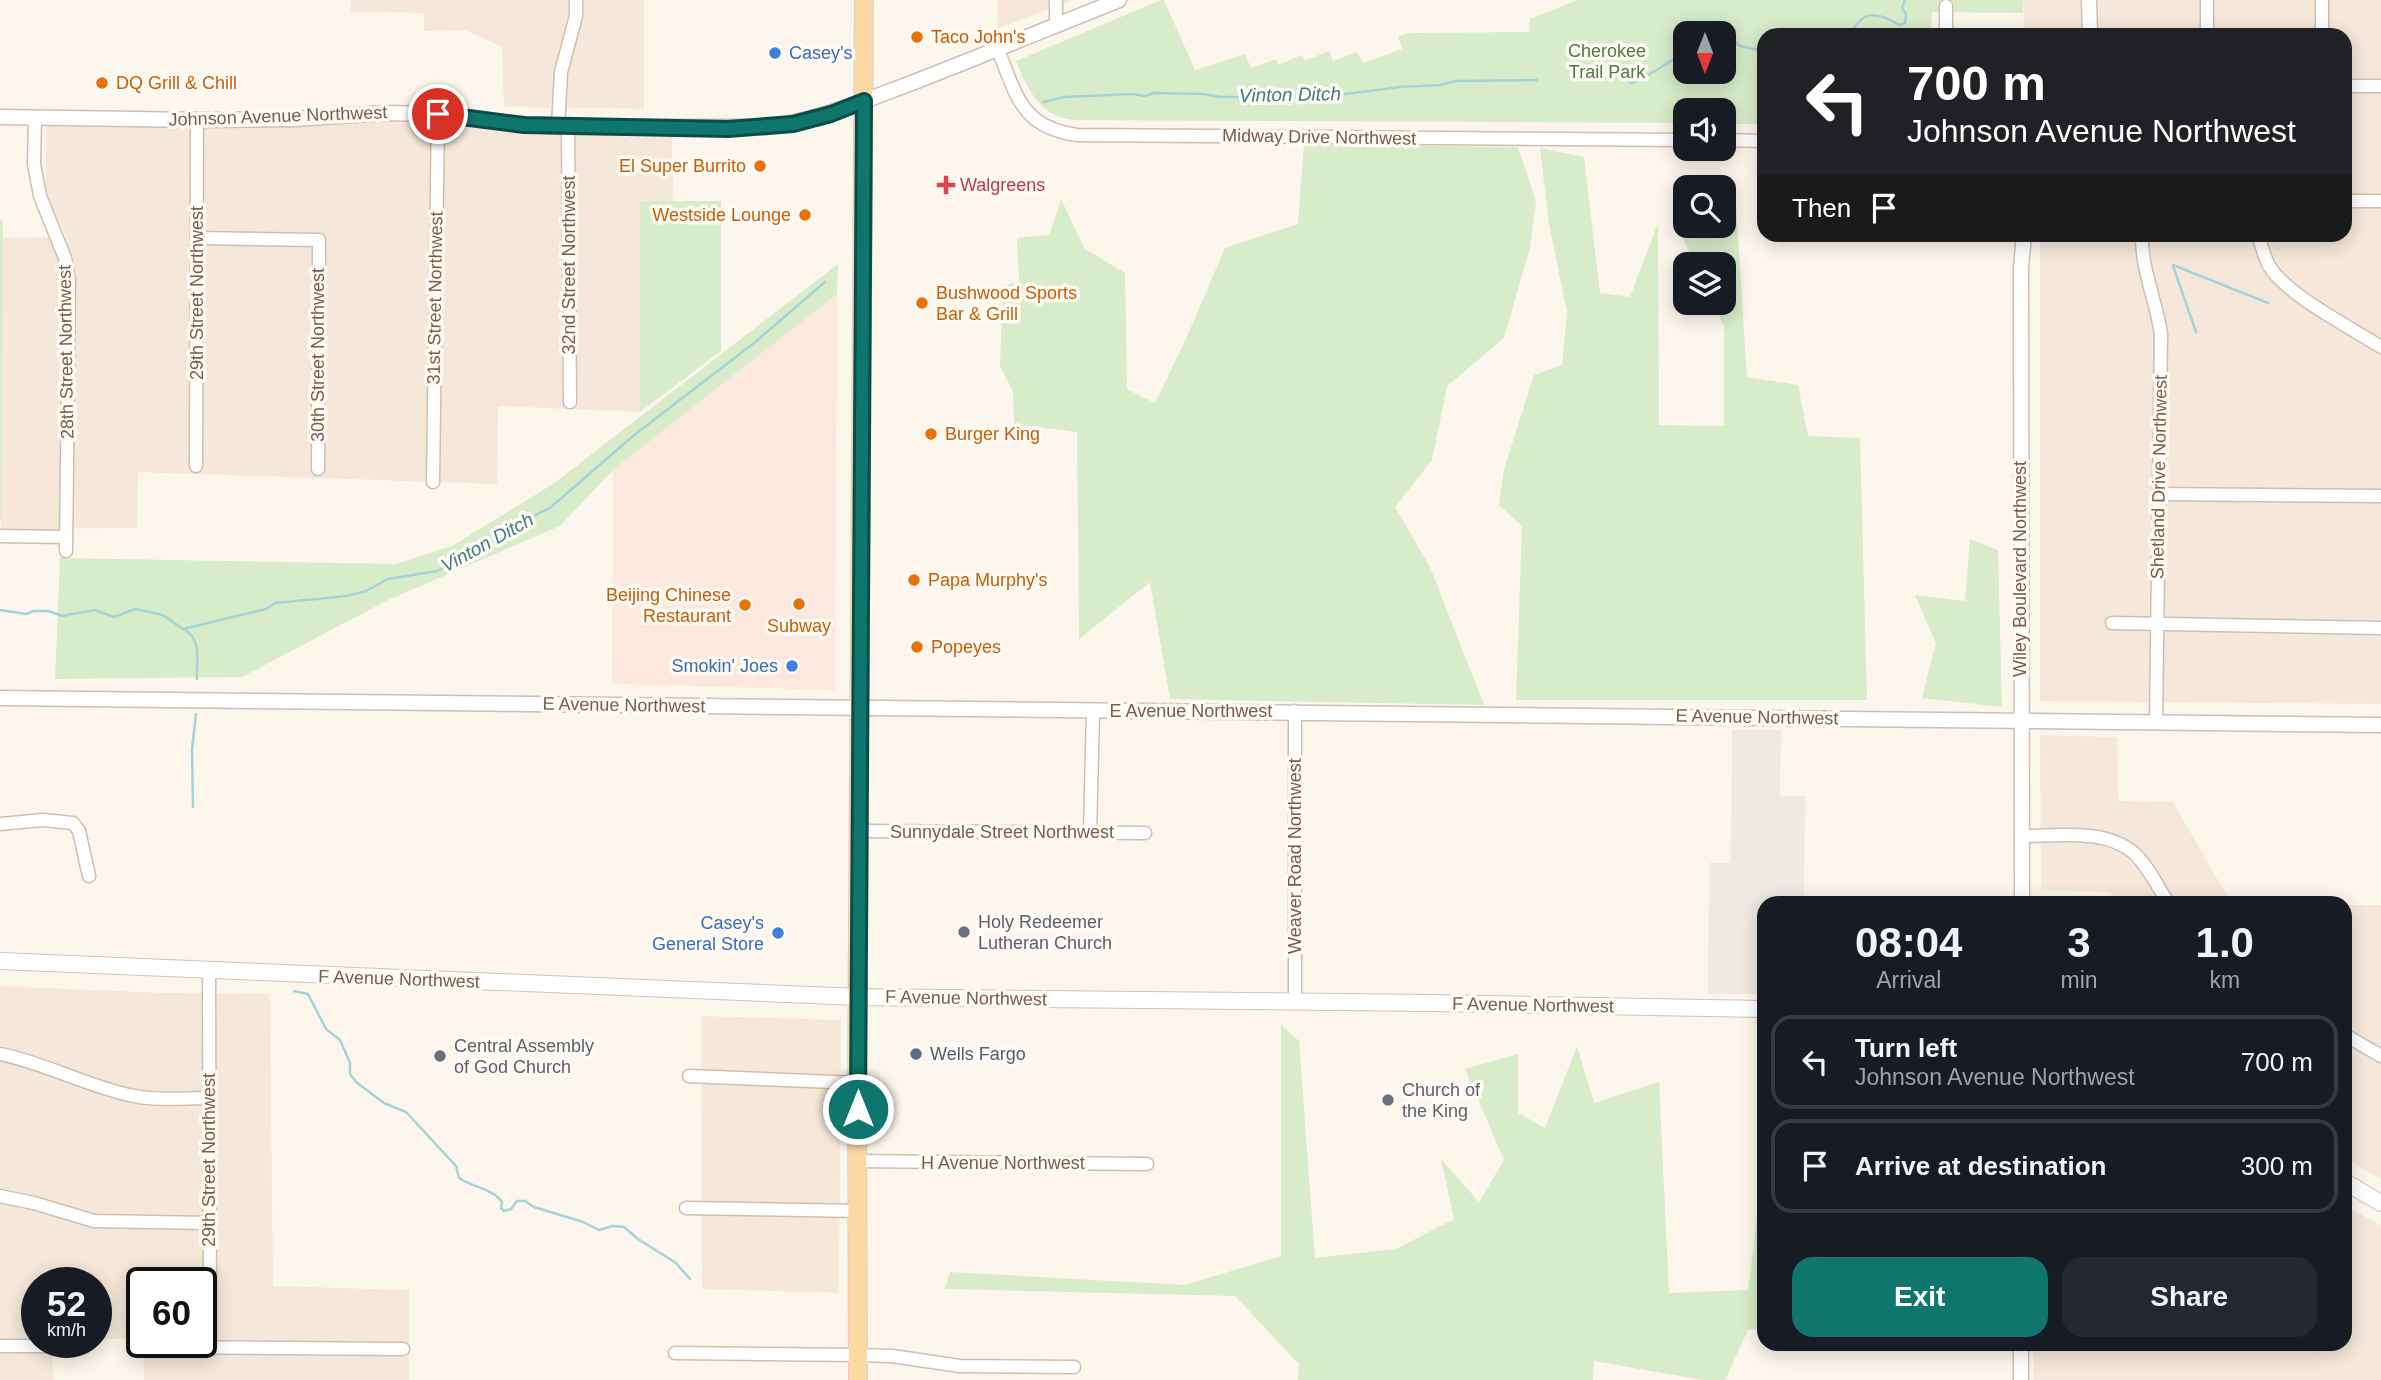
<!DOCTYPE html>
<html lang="en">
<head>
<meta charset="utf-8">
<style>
  :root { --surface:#171b24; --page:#242831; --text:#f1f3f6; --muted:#9ea1a6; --line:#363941; --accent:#0f766e }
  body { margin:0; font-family:Helvetica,sans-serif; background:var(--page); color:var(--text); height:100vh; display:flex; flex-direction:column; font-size:26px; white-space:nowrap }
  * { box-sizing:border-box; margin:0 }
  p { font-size:23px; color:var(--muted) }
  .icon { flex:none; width:38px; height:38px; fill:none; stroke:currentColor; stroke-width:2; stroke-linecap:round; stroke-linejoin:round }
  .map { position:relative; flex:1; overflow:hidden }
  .details { position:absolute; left:1757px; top:896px; width:595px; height:455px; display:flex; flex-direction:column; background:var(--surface); border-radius:21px; box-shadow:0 4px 18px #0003 }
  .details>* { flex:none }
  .hud { position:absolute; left:1757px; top:28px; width:595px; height:214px; border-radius:21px; box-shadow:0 4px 18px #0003; background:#202124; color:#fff; overflow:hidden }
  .needle { width:46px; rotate:180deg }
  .fabs { position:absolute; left:1673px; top:21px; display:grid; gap:14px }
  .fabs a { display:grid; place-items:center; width:63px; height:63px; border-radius:14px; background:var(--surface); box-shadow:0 4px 18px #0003; font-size:35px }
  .speed { position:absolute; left:21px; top:1267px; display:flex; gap:14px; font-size:35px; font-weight:700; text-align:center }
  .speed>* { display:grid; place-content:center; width:91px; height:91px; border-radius:50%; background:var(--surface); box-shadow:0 4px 18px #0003; line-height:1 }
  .speed small { font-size:18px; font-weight:400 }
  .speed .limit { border:4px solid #111; border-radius:10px; background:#fff; color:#111 }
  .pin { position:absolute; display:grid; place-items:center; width:60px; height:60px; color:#fff; margin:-30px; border:4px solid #fff; border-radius:50%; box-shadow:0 2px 7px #0007 }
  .me { position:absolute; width:77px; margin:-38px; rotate:0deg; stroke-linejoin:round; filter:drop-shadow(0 0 5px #0008) }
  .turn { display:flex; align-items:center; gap:24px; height:147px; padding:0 35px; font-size:32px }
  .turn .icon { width:91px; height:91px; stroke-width:2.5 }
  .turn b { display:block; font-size:49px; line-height:60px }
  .then { display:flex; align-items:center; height:66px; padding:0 35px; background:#0003; gap:14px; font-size:26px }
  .eta { display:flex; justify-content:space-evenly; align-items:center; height:119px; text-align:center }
  .eta b { font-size:42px; font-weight:700; line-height:49px }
  .action { display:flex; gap:14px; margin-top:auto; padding:14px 35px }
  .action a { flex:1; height:80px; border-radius:21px; background:var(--accent); color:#fff; font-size:28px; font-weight:700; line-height:80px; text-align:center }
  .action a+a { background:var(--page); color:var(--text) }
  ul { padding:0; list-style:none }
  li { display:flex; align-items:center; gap:21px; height:94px; margin:0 14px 10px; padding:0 21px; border:4px solid var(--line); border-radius:21px }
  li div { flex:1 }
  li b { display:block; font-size:26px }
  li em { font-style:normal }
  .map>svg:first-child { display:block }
  .residential { fill:#f5e8da }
  .commercial { fill:#fde8e0 }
  .industrial { fill:#efe9e4 }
  .green { fill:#d8ecc9; fill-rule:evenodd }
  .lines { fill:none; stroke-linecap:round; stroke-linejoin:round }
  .stream { stroke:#a5d3da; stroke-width:2.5 }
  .minor-casing { stroke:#d1beb0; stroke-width:15 }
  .tertiary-casing { stroke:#d1beb0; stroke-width:17 }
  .secondary-casing { stroke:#d6c0b0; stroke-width:18 }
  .primary-casing { stroke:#dad1cd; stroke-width:20 }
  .minor { stroke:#fff; stroke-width:12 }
  .tertiary { stroke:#fff; stroke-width:14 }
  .secondary { stroke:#fff; stroke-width:16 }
  .primary { stroke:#fbd9a5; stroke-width:18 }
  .route-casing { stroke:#0a4d48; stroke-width:18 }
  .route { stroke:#0f766e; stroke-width:12 }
  .food-dot { fill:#e8710a; stroke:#fffaf3; stroke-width:2.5 }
  .shop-dot { fill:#3f7fe0; stroke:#fffaf3; stroke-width:2.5 }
  .health-dot { fill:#e0444e; stroke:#fffaf3; stroke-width:2.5 }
  .worship-dot { fill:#6b7280; stroke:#fffaf3; stroke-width:2.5 }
  .service-dot { fill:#5c6f8a; stroke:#fffaf3; stroke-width:2.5 }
  .labels { text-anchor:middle; stroke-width:7; stroke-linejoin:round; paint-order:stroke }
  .food-label { font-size:18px; fill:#c56008; stroke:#fffaf3; text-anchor:start }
  .park-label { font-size:18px; fill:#537a41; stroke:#fffaf3 }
  .shop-label { font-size:18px; fill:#366cbe; stroke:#fffaf3; text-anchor:end }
  .street-label { font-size:18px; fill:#7a5c4d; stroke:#fffaf3 }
  .health-label { font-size:18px; fill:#be3a42; stroke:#fffaf3; text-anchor:start }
  .worship-label { font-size:18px; fill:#5b616d; stroke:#fffaf3; text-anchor:start }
  .service-label { font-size:18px; fill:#4e5e75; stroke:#fffaf3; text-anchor:start }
  .water-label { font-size:19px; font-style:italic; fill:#437c86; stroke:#fffaf3 }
</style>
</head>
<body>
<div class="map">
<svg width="2381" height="1380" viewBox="0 0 2381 1380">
  <rect width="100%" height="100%" fill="#fdf6ec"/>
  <g class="residential">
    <path d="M 351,0 L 644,0 L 644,109 L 504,107 L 502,47 L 465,30 L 424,31 L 424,13 L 351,12 Z"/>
    <path d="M 998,0 L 1074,0 L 997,29 Z"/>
    <path d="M 2023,0 L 2381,0 L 2381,704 L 2040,701 L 2040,242 L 2043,235 L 2345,234 L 2345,35 L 2025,35 Z"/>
    <path d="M 384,121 L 464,126 L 553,135 L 672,137 L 673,201 L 640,202 L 640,412 L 498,406 L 497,484 L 138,472 L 137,528 L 1,529 L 2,238 L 67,237 L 45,194 L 47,125 L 313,126 Z"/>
    <path d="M 2040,735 L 2117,737 L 2118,801 L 2173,802 L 2231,903 L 2112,903 L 2111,892 L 2041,890 Z"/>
    <path d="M 2345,905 L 2381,905 L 2381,1179 L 2345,1158 Z"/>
    <path d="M 0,986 L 164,993 L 270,994 L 273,1286 L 409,1290 L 409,1380 L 144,1380 L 143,1342 L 201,1342 L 201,1283 L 142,1283 L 142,1339 L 96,1339 L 96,1283 L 37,1283 L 37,1342 L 52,1342 L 53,1380 L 0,1380 Z"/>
    <path d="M 701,1016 L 841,1020 L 839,1293 L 702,1289 Z"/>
    <path d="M 2345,1206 L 2381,1225 L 2381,1380 L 2034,1380 L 2033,1344 L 2345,1344 Z"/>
  </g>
  <path class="commercial" d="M 837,294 L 835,690 L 612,684 L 613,470 Z"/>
  <path class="industrial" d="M 1732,730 L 1781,730 L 1780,796 L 1805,796 L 1804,903 L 1764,903 L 1764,994 L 1708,994 L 1709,863 L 1731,863 Z"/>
  <g class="green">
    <path d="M 1161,0 L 1164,0 L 1195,70 L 1245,54 L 1251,68 L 1276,59 L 1278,65 L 1302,55 L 1304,61 L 1329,51 L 1333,61 L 1357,52 L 1363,63 L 1402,49 L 1398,36 L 1410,33 L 1529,32 L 1530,19 L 1577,0 L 2023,0 L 2023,13 L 1932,12 L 1931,35 L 1764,35 L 1764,124 L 1724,124 L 1724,110 L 1685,110 L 1685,123 L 1075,120 C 1040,117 1028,90 1016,61 ZM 1685,33 L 1724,33 L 1724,72 L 1685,72 Z"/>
    <path d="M 1304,144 L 1518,147 L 1536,202 L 1530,248 L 1504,338 L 1447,386 L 1432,460 L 1395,507 L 1430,567 L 1484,705 L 1170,699 L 1150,582 L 1079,639 L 1077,432 L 1014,424 L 1013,391 L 1000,366 L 1003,286 L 1019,282 L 1017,238 L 1049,235 L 1061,199 L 1084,248 L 1125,273 L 1127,389 L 1155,403 L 1186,339 L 1225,248 L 1298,224 Z"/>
    <path d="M 1540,148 L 1584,157 L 1600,293 L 1630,297 L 1658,223 L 1659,425 L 1724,426 L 1724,326 L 1713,303 L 1724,303 L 1724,264 L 1695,264 L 1675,221 L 1685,218 L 1685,226 L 1724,226 L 1724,207 L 1736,204 L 1747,377 L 1798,385 L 1808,436 L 1860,438 L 1867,700 L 1516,700 L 1522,526 L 1499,505 L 1504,469 L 1534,375 L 1562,365 L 1567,312 L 1549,224 Z"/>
    <path d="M 640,201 L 721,201 L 721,351 L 640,412 Z"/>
    <path d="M 0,220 L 3,221 L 1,520 L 0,520 Z"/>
    <path d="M 838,264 L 837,294 L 613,470 L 560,526 L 388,600 L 242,677 L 55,679 L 60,558 L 396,564 L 452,546 L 553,484 Z"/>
    <path d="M 1970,539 L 1998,550 L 2002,707 L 1922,698 L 1936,643 L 1915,595 L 1965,601 Z"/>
    <path d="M 1281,1025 L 1299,1041 L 1315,1258 L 1396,1249 L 1454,1219 L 1441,1159 L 1479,1202 L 1504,1160 L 1465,1069 L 1518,1054 L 1518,1113 L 1545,1128 L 1577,1046 L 1594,1103 L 1659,1082 L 1669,1293 L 1748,1290 L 1758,1210 L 1764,1209 L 1764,1329 L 1748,1330 L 1725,1380 L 1703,1380 L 1594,1361 L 1593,1380 L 1298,1380 L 1299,1364 L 1235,1296 L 945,1289 L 950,1272 L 1185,1285 L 1281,1256 Z"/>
  </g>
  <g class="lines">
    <g class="stream">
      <path d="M 1851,35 C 1861,10 1877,11 1899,25 L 1905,23 L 1906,14 L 1902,8 L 1905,0"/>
      <path d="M 1724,42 L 1733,40 L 1740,46 L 1764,51"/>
      <path d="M 1592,80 L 1621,75 L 1631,83 C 1639,83 1672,59 1685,53"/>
      <path d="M 1043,102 L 1065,97 L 1132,94 L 1145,96 L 1154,93 L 1204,94 L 1220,97 L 1295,97 L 1311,95 L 1322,97 L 1400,87 L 1440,85 L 1455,81 L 1537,80"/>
      <path d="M 2173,265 L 2268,303"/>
      <path d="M 2173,266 L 2196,332"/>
      <path d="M 0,610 L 26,614 L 34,611 L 49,611 L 62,616 L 95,610 L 114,617 L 135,609 L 163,615 L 183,629 L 266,609 L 275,603 L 347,596 L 366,591 L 388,579 L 437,571 L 480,550 L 517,524 L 550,508 L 633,436 L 754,343 L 825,282"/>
      <path d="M 184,629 C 203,641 196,660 197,679"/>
      <path d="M 193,807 L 192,749 L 196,714"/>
      <path d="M 294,991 L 308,994 L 326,1029 L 340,1040 L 350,1063 L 350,1074 L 356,1082 L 384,1103 L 406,1112 L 456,1166 L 459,1178 C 472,1187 493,1189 502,1202 L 501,1208 L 504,1211 L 511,1209 L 517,1201 L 525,1201 L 534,1207 L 583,1222 L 599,1230 L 613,1226 L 624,1227 L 638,1239 L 676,1263 L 690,1279"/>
    </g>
    <defs>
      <g id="minor">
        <path d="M 1056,26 L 1056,0"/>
        <path d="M 1946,35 L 1946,6"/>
        <path d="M 2207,35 L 2207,0"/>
        <path d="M 2322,35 L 2322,0"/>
        <path d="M 998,50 C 1017,96 1021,127 1077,135 L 1685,140"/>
        <path d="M 2345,86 L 2381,86"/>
        <path d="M 35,118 L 34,164 L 40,196 L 65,258 L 69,280 L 66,551"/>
        <path d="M 558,127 L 561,72 L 576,16 L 576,0"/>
        <path d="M 568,127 L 570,402"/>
        <path d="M 1724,140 L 1764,141"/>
        <path d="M 2345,201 L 2381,201"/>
        <path d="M 2142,234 C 2141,269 2156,300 2161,334 L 2156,723"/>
        <path d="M 2258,234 C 2261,245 2264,256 2269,266 C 2288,296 2350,327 2381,347"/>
        <path d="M 198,238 L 319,240 L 318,469"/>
        <path d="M 196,466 L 197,120"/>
        <path d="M 433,482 L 438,114"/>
        <path d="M 2159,494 L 2381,496"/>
        <path d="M 0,536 L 66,537"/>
        <path d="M 2112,623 L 2381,628"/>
        <path d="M 0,824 L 43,820 L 73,823 L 79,831 L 89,876"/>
        <path d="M 859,831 L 1145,833"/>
        <path d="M 1090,833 L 1093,711"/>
        <path d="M 2022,836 C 2057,836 2105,828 2134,853 C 2148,866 2158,887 2168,903"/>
        <path d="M 209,971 L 210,1348"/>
        <path d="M 1295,1001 L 1295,711"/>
        <path d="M 2345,1035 L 2381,1056"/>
        <path d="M 0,1054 C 46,1063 88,1087 134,1096 C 158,1101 184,1098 209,1098"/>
        <path d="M 689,1076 L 857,1083"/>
        <path d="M 858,1161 L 1147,1164"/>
        <path d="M 0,1196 L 34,1203 L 94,1221 L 209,1223"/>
        <path d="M 686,1208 L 859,1211"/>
        <path d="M 0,1346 L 46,1346"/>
        <path d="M 142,1347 L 403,1349"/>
        <path d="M 675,1353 L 858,1355 L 892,1356 L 960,1366 L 1074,1367"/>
      </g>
      <g id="tertiary">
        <path d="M 2089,0 L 2090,35"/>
        <path d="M 0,117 L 200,120 L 295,119 L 384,113 L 438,114 L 525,125 L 568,127 L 765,127 C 816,121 861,102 909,84 C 979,57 1049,28 1119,0"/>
        <path d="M 0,698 L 2381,725"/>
        <path d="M 2022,903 L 2021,268 L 2024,234"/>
        <path d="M 2021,1380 L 2021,1344"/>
      </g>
      <g id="secondary">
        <path d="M 0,961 L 858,997 L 1430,1003 L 1764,1009"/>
        <path d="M 2345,1182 L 2381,1203"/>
      </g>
      <path id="primary" d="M 858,1380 L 857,1083 L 864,0"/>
    </defs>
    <use href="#minor" class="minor-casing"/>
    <use href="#tertiary" class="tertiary-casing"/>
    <use href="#secondary" class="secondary-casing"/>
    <use href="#primary" class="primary-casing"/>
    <use href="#minor" class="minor"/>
    <use href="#tertiary" class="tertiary"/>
    <use href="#secondary" class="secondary"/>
    <use href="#primary" class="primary"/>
  </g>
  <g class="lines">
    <defs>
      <path id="route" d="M 438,114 L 524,125 L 728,129 L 793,124 L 831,114 L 864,101 L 858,1109"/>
    </defs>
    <use href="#route" class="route-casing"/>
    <use href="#route" class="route"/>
  </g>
  <g class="food-dot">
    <circle cx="917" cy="37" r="7"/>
    <circle cx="102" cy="83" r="7"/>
    <circle cx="760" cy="166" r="7"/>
    <circle cx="805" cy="215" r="7"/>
    <circle cx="922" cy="303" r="7"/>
    <circle cx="931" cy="434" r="7"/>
    <circle cx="914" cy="580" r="7"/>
    <circle cx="799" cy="604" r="7"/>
    <circle cx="745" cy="605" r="7"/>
    <circle cx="917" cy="647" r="7"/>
  </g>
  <g class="shop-dot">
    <circle cx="775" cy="53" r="7"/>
    <circle cx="792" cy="666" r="7"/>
    <circle cx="778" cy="933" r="7"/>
  </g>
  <path class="health-dot" d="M942.5 174.5h7v7h7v7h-7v7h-7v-7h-7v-7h7z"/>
  <g class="worship-dot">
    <circle cx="964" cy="932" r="7"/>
    <circle cx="440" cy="1056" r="7"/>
    <circle cx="1388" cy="1100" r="7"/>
  </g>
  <circle class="service-dot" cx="916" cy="1054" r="7"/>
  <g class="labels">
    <g class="food-label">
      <text x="931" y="43">Taco John's</text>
      <text x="116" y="89">DQ Grill &amp; Chill</text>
      <text x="746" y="172" text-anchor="end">El Super Burrito</text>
      <text x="791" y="221" text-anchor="end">Westside Lounge</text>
      <text x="936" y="299">Bushwood Sports<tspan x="936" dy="21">Bar &amp; Grill</tspan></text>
      <text x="945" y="440">Burger King</text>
      <text x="928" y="586">Papa Murphy's</text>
      <text x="731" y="601" text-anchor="end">Beijing Chinese<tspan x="731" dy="21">Restaurant</tspan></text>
      <text x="799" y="632" text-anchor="middle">Subway</text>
      <text x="931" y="653">Popeyes</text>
    </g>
    <g class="park-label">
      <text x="1607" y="57">Cherokee<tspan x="1607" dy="21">Trail Park</tspan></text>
    </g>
    <g class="shop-label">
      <text x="789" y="59" text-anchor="start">Casey's</text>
      <text x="778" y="672">Smokin' Joes</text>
      <text x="764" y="929">Casey's<tspan x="764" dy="21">General Store</tspan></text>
    </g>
    <g class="street-label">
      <text transform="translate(278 116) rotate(-2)" y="6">Johnson Avenue Northwest</text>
      <text transform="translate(1319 137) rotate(1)" y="6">Midway Drive Northwest</text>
      <text transform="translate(569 265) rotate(-90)" y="6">32nd Street Northwest</text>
      <text transform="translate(197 293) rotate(-90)" y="6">29th Street Northwest</text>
      <text transform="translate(435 298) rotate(-89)" y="6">31st Street Northwest</text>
      <text transform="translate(66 352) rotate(-91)" y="6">28th Street Northwest</text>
      <text transform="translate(318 355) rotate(-90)" y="6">30th Street Northwest</text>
      <text transform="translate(2159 477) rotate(-89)" y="6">Shetland Drive Northwest</text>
      <text transform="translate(2020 569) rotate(-90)" y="6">Wiley Boulevard Northwest</text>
      <text transform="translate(624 705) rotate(1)" y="6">E Avenue Northwest</text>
      <text x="1191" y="717">E Avenue Northwest</text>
      <text transform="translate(1757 717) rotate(1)" y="6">E Avenue Northwest</text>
      <text x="1002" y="838">Sunnydale Street Northwest</text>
      <text transform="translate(1295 856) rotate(-90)" y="6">Weaver Road Northwest</text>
      <text transform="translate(399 979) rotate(2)" y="6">F Avenue Northwest</text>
      <text transform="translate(966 998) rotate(1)" y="6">F Avenue Northwest</text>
      <text transform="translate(1533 1005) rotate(1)" y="6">F Avenue Northwest</text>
      <text transform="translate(209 1160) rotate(-90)" y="6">29th Street Northwest</text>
      <text x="1003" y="1169">H Avenue Northwest</text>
    </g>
    <g class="health-label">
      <text x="960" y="191">Walgreens</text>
    </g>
    <g class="worship-label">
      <text x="978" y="928">Holy Redeemer<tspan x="978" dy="21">Lutheran Church</tspan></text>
      <text x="454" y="1052">Central Assembly<tspan x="454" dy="21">of God Church</tspan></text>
      <text x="1402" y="1096">Church of<tspan x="1402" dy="21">the King</tspan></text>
    </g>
    <g class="service-label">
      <text x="930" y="1060">Wells Fargo</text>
    </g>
    <g class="water-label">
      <text transform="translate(1290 94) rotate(-1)" y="7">Vinton Ditch</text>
      <text transform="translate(487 542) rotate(-29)" y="7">Vinton Ditch</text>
    </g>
  </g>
</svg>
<div class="fabs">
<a><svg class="needle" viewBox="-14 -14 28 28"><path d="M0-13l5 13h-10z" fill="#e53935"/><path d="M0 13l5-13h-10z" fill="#9ea1a6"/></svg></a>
<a><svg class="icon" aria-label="sound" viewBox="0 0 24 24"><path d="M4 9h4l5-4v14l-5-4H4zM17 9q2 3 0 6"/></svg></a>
<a><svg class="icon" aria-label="search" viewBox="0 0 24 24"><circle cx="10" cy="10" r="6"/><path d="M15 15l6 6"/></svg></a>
<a><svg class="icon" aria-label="layers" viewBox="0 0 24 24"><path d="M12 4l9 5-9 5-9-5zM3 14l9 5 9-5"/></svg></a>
</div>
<div class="speed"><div>52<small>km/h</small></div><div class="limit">60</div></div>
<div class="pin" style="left:438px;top:114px;background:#d93025"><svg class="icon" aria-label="arrive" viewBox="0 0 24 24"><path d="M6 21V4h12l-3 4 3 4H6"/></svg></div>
<svg class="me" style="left:858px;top:1109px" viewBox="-20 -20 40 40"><circle r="17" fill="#0f766e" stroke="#fff" stroke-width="3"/><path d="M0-11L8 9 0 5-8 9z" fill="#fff"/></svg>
<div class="hud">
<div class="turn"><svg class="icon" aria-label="left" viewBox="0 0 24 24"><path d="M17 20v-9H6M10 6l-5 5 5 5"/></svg><div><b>700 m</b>Johnson Avenue Northwest</div></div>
<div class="then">Then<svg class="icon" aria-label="arrive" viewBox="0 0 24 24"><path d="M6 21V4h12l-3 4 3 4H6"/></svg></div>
</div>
<section class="details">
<div class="eta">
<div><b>08:04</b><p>Arrival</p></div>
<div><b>3</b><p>min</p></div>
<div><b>1.0</b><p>km</p></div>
</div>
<ul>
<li><svg class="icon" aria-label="left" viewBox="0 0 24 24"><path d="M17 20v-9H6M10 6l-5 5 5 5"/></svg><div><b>Turn left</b><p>Johnson Avenue Northwest</p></div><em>700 m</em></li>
<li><svg class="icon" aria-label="arrive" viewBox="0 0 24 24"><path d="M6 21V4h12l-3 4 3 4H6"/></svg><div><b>Arrive at destination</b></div><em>300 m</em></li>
</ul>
<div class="action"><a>Exit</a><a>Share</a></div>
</section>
</div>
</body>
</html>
